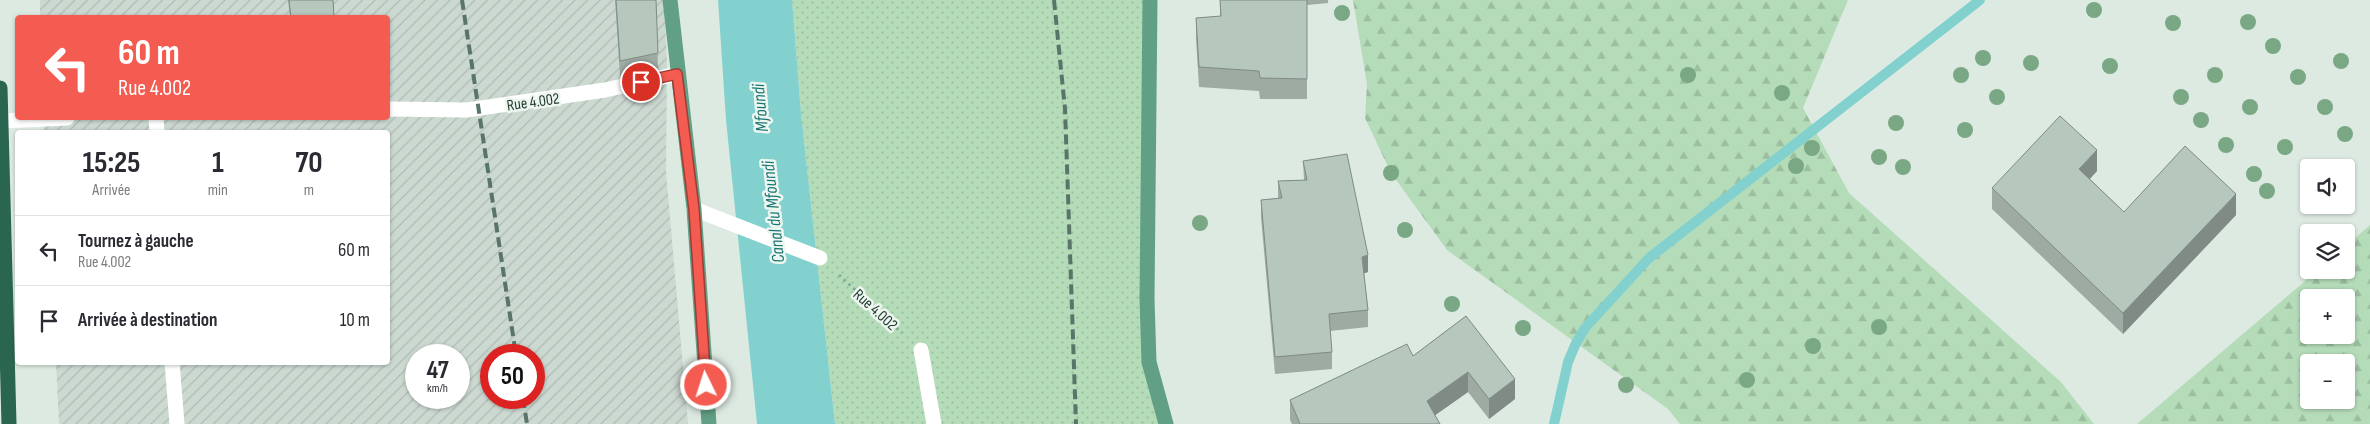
<!DOCTYPE html>
<html lang="fr">
<head>
<meta charset="utf-8">
<style>
  :root { --surface:#fff; --page:#f2f2f3; --text:#2b2b33; --muted:#7c7c81; --line:#e1e1e2 }
  body { margin:0; font-family:"Sofia Sans Condensed",sans-serif; background:var(--page); color:var(--text); height:100vh; display:flex; flex-direction:column; font-size:19px; white-space:nowrap }
  * { box-sizing:border-box; margin:0 }
  p { font-size:16px; color:var(--muted) }
  .icon { flex:none; width:28px; height:28px; fill:none; stroke:currentColor; stroke-width:2; stroke-linecap:round; stroke-linejoin:round }
  .map { position:relative; flex:1; overflow:hidden }
  .panel { position:absolute; left:15px; top:130px; width:375px; height:235px; display:flex; flex-direction:column; background:var(--surface); border-radius:5px; box-shadow:0 1px 4px #0004 }
  .panel>* { flex:none }
  .top-card { position:absolute; left:15px; top:15px; width:375px; height:105px; border-radius:5px; box-shadow:0 1px 4px #0004; background:#f45c51; color:#fff; overflow:hidden }
  .fabs { position:absolute; left:2300px; top:159px; display:grid; gap:10px }
  .fabs a { display:grid; place-items:center; width:55px; height:55px; border-radius:5px; background:var(--surface); box-shadow:0 1px 4px #0004; font-size:25px }
  .speed { position:absolute; left:405px; top:344px; display:flex; gap:10px; font-size:25px; font-weight:700; text-align:center }
  .speed>* { display:grid; place-content:center; width:65px; height:65px; border-radius:50%; background:var(--surface); box-shadow:0 1px 4px #0004; line-height:1 }
  .speed small { font-size:12px; font-weight:400 }
  .speed .limit { border:8px solid #d22; background:#fff; color:#111 }
  .pin { position:absolute; display:grid; place-items:center; width:42px; height:42px; color:#fff; margin:-21px; border:2px solid #fff; border-radius:50%; box-shadow:0 1px 5px #0007 }
  .me { position:absolute; width:55px; margin:-28px; rotate:356deg; stroke-linejoin:round; filter:drop-shadow(0 0 4px #0008) }
  .turn { display:flex; align-items:center; gap:18px; height:105px; padding:0 20px; font-size:22px }
  .turn .icon { width:65px; height:65px; stroke-width:2.5 }
  .turn b { display:block; font-size:35px; line-height:42px }
  .eta { display:flex; justify-content:space-evenly; align-items:center; height:85px; text-align:center }
  .eta b { font-size:30px; font-weight:700; line-height:35px }
  ul { padding:0; list-style:none }
  li { display:flex; align-items:center; gap:15px; height:70px; padding:0 20px; border-top:1px solid var(--line) }
  li div { flex:1 }
  li b { display:block; font-size:19px }
  li em { font-style:normal }
  .map>svg:first-child { display:block }
  .industrial { fill:url(#industrial-furrows); fill-rule:evenodd }
  .grass { fill:url(#grass-dots) }
  .forest { fill:url(#forest-firs); fill-rule:evenodd }
  .water { fill:#83d1cf }
  .lines { fill:none; stroke-linecap:round; stroke-linejoin:round }
  .stream { stroke:#83d1cf; stroke-width:10 }
  .path { stroke:#7dae96; stroke-width:3; stroke-dasharray:2.5 4; stroke-linecap:butt }
  .minor { stroke:#fff; stroke-width:15 }
  .major { stroke:#61a085; stroke-width:15 }
  .highway { stroke:#2a664f; stroke-width:15 }
  .rail { stroke:#597569; stroke-width:4; stroke-dasharray:10 5; stroke-linecap:butt }
  .tree { fill:#7aa784 }
  .wall { fill:#9daba3 }
  .shaded-wall { fill:#7f8b84 }
  .building { fill:#b6c7bd; stroke:#7f8b84 }
  .route-casing { stroke:#9f3c35; stroke-width:12 }
  .route { stroke:#f45c51; stroke-width:9 }
  .labels { text-anchor:middle; stroke-width:5; stroke-linejoin:round; paint-order:stroke }
  .street-label { font-size:16px; fill:#1f392d; stroke:#eef6f0 }
  .water-label { font-size:18px; font-style:italic; fill:#197574; stroke:#eef6f0 }
</style>
</head>
<body>
<div class="map">
<svg width="2370" height="424" viewBox="0 0 2370 424">
  <defs>
    <pattern id="industrial-furrows" width="10" height="10" patternUnits="userSpaceOnUse" patternTransform="scale(1.25)"><rect width="10" height="10" fill="#ccd9d1"/><path d="M-1 1l2-2M0 10L10 0M9 11l2-2" fill="none" stroke="#afbbb4"/></pattern>
    <pattern id="grass-dots" width="8" height="8" patternUnits="userSpaceOnUse" patternTransform="scale(1.25)"><rect width="8" height="8" fill="#b5dcb9"/><path d="M2 2h.1M6 6h.1" fill="none" stroke="#9bbe9f" stroke-width="1.8" stroke-linecap="round"/></pattern>
    <pattern id="forest-firs" width="22" height="20" patternUnits="userSpaceOnUse" patternTransform="scale(1.25)"><rect width="22" height="20" fill="#b5dcb9"/><path d="M5 1l3.5 6h-7zM16 11l3.5 6h-7z" fill="#9bbe9f"/></pattern>
  </defs>
  <rect width="100%" height="100%" fill="#ddeae2"/>
  <path class="industrial" d="M 40,0 L 664,0 L 667,63 L 666,171 L 688,424 L 59,424 L 56,363 L 388,362 L 388,132 L 44,132 L 44,118 L 388,118 L 388,18 L 40,17 ZM 416,355 L 459,355 L 459,398 L 416,398 ZM 491,355 L 534,355 L 534,398 L 491,398 Z"/>
  <path class="grass" d="M 792,0 L 1150,0 L 1147,299 L 1166,424 L 835,424 L 801,113 Z"/>
  <g class="forest">
    <path d="M 1353,0 L 1848,0 L 1803,108 L 1849,193 L 2061,382 L 2094,424 L 1680,424 L 1668,409 L 1447,250 L 1391,173 L 1365,118 L 1367,84 Z"/>
    <path d="M 2370,225 L 2370,424 L 2137,424 L 2318,270 L 2346,270 L 2346,246 ZM 2309,298 L 2346,298 L 2346,335 L 2309,335 ZM 2309,362 L 2346,362 L 2346,400 L 2309,400 Z"/>
  </g>
  <path class="water" d="M 718,0 L 792,0 L 801,113 L 835,424 L 757,424 L 726,120 Z"/>
  <g class="lines">
    <path class="stream" d="M 1554,424 L 1568,362 L 1576,343 L 1585,328 L 1649,258 L 1980,0"/>
    <path class="path" d="M 839,275 L 902,333"/>
    <g class="minor">
      <path d="M 388,109 L 467,110 L 605,90 L 677,74"/>
      <path d="M 156,118 L 157,132"/>
      <path d="M 2,121 L 67,118"/>
      <path d="M 694,209 L 820,258"/>
      <path d="M 921,350 L 934,424"/>
      <path d="M 172,362 L 177,424"/>
    </g>
    <g class="major">
      <path d="M 670,0 L 694,209 L 709,424"/>
      <path d="M 1150,0 L 1147,299 L 1149,362 L 1166,424"/>
    </g>
    <path class="highway" d="M 0,88 L 9,424"/>
    <g class="rail">
      <path d="M 462,0 L 516,355"/>
      <path d="M 1054,0 L 1065,109 L 1076,424"/>
      <path d="M 523,398 L 527,424"/>
    </g>
  </g>
  <g class="tree">
    <circle cx="2094" cy="10" r="8"/>
    <circle cx="1342" cy="13" r="8"/>
    <circle cx="2248" cy="22" r="8"/>
    <circle cx="2173" cy="23" r="8"/>
    <circle cx="2273" cy="46" r="8"/>
    <circle cx="1983" cy="58" r="8"/>
    <circle cx="2341" cy="61" r="8"/>
    <circle cx="2031" cy="63" r="8"/>
    <circle cx="2110" cy="66" r="8"/>
    <circle cx="1688" cy="75" r="8"/>
    <circle cx="1961" cy="75" r="8"/>
    <circle cx="2215" cy="75" r="8"/>
    <circle cx="2298" cy="77" r="8"/>
    <circle cx="1782" cy="93" r="8"/>
    <circle cx="1997" cy="97" r="8"/>
    <circle cx="2181" cy="97" r="8"/>
    <circle cx="2250" cy="107" r="8"/>
    <circle cx="2325" cy="107" r="8"/>
    <circle cx="2201" cy="120" r="8"/>
    <circle cx="1896" cy="123" r="8"/>
    <circle cx="1965" cy="130" r="8"/>
    <circle cx="2345" cy="134" r="8"/>
    <circle cx="2226" cy="145" r="8"/>
    <circle cx="2285" cy="147" r="8"/>
    <circle cx="1812" cy="148" r="8"/>
    <circle cx="1879" cy="157" r="8"/>
    <circle cx="1796" cy="166" r="8"/>
    <circle cx="1903" cy="167" r="8"/>
    <circle cx="1391" cy="173" r="8"/>
    <circle cx="2254" cy="174" r="8"/>
    <circle cx="2267" cy="191" r="8"/>
    <circle cx="1200" cy="223" r="8"/>
    <circle cx="1405" cy="230" r="8"/>
    <circle cx="1452" cy="304" r="8"/>
    <circle cx="1879" cy="327" r="8"/>
    <circle cx="1523" cy="328" r="8"/>
    <circle cx="1813" cy="346" r="8"/>
    <circle cx="1747" cy="380" r="8"/>
    <circle cx="1626" cy="385" r="8"/>
  </g>
  <g class="wall">
    <path d="M 288,0 L 333,0 L 334,18 L 290,18 Z"/>
    <path d="M 615,0 L 656,0 L 658,69 L 620,76 Z"/>
    <path d="M 1220,0 L 1328,0 L 1328,3 L 1307,5 L 1307,99 L 1260,99 L 1259,91 L 1199,87 L 1196,39 L 1196,18 L 1220,16 Z"/>
    <path d="M 1303,161 L 1368,272 L 1364,273 L 1368,310 L 1368,327 L 1330,331 L 1332,352 L 1332,369 L 1275,374 L 1261,217 L 1261,200 L 1278,198 L 1278,181 L 1304,180 Z"/>
    <path d="M 2097,171 L 2090,179 L 2124,212 L 2236,215 L 2123,334 L 1992,209 L 1992,188 Z"/>
    <path d="M 1466,316 L 1515,399 L 1489,419 L 1468,392 L 1435,415 L 1440,424 L 1292,424 L 1290,420 L 1290,400 L 1413,356 Z"/>
  </g>
  <g class="shaded-wall">
    <path d="M 2097,150 L 2097,171 L 2079,190 L 2079,169 Z"/>
    <path d="M 2236,194 L 2236,215 L 2123,334 L 2123,313 Z"/>
    <path d="M 1368,255 L 1368,272 L 1362,274 L 1362,257 Z"/>
    <path d="M 1468,372 L 1468,392 L 1427,421 L 1427,401 Z"/>
    <path d="M 1515,379 L 1515,399 L 1489,419 L 1489,399 Z"/>
  </g>
  <g class="building">
    <path d="M 289,0 L 333,0 L 334,18 L 291,18 Z"/>
    <path d="M 616,0 L 656,0 L 658,53 L 620,61 Z"/>
    <path d="M 1220,0 L 1307,0 L 1307,79 L 1260,78 L 1259,71 L 1199,67 L 1196,18 L 1221,16 Z"/>
    <path d="M 2060,116 L 2097,150 L 2079,169 L 2124,212 L 2185,146 L 2236,194 L 2123,313 L 1992,188 Z"/>
    <path d="M 1347,154 L 1368,255 L 1362,257 L 1368,310 L 1329,314 L 1332,352 L 1275,357 L 1261,200 L 1282,198 L 1278,181 L 1307,180 L 1303,161 Z"/>
    <path d="M 1466,316 L 1515,379 L 1489,399 L 1468,372 L 1427,401 L 1440,424 L 1300,424 L 1290,400 L 1407,344 L 1413,356 Z"/>
  </g>
  <g class="lines">
    <defs>
      <path id="route" d="M 641,82 L 677,74 L 694,209 L 706,385"/>
    </defs>
    <use href="#route" class="route-casing"/>
    <use href="#route" class="route"/>
  </g>
  <g class="labels">
    <g class="street-label">
      <text transform="translate(533 101) rotate(-8)" y="6">Rue 4.002</text>
      <text transform="translate(876 309) rotate(42)" y="6">Rue 4.002</text>
    </g>
    <g class="water-label">
      <text transform="translate(760 108) rotate(-95)" y="6">Mfoundi</text>
      <text transform="translate(773 212) rotate(-96)" y="6">Canal du Mfoundi</text>
    </g>
  </g>
</svg>
<div class="fabs">
<a><svg class="icon" aria-label="sound" viewBox="0 0 24 24"><path d="M4 9h4l5-4v14l-5-4H4zM17 9q2 3 0 6"/></svg></a>
<a><svg class="icon" aria-label="layers" viewBox="0 0 24 24"><path d="M12 4l9 5-9 5-9-5zM3 14l9 5 9-5"/></svg></a>
<a>+</a>
<a>−</a>
</div>
<div class="speed"><div>47<small>km/h</small></div><div class="limit">50</div></div>
<div class="pin" style="left:641px;top:82px;background:#d93025"><svg class="icon" aria-label="arrive" viewBox="0 0 24 24"><path d="M6 21V4h12l-3 4 3 4H6"/></svg></div>
<svg class="me" style="left:706px;top:385px" viewBox="-20 -20 40 40"><circle r="17" fill="#f45c51" stroke="#fff" stroke-width="3"/><path d="M0-11L8 9 0 5-8 9z" fill="#fff"/></svg>
<div class="top-card">
<div class="turn"><svg class="icon" aria-label="left" viewBox="0 0 24 24"><path d="M17 20v-9H6M10 6l-5 5 5 5"/></svg><div><b>60 m</b>Rue 4.002</div></div>
</div>
<section class="panel">
<div class="eta">
<div><b>15:25</b><p>Arrivée</p></div>
<div><b>1</b><p>min</p></div>
<div><b>70</b><p>m</p></div>
</div>
<ul>
<li><svg class="icon" aria-label="left" viewBox="0 0 24 24"><path d="M17 20v-9H6M10 6l-5 5 5 5"/></svg><div><b>Tournez à gauche</b><p>Rue 4.002</p></div><em>60 m</em></li>
<li><svg class="icon" aria-label="arrive" viewBox="0 0 24 24"><path d="M6 21V4h12l-3 4 3 4H6"/></svg><div><b>Arrivée à destination</b></div><em>10 m</em></li>
</ul>
</section>
</div>
</body>
</html>
